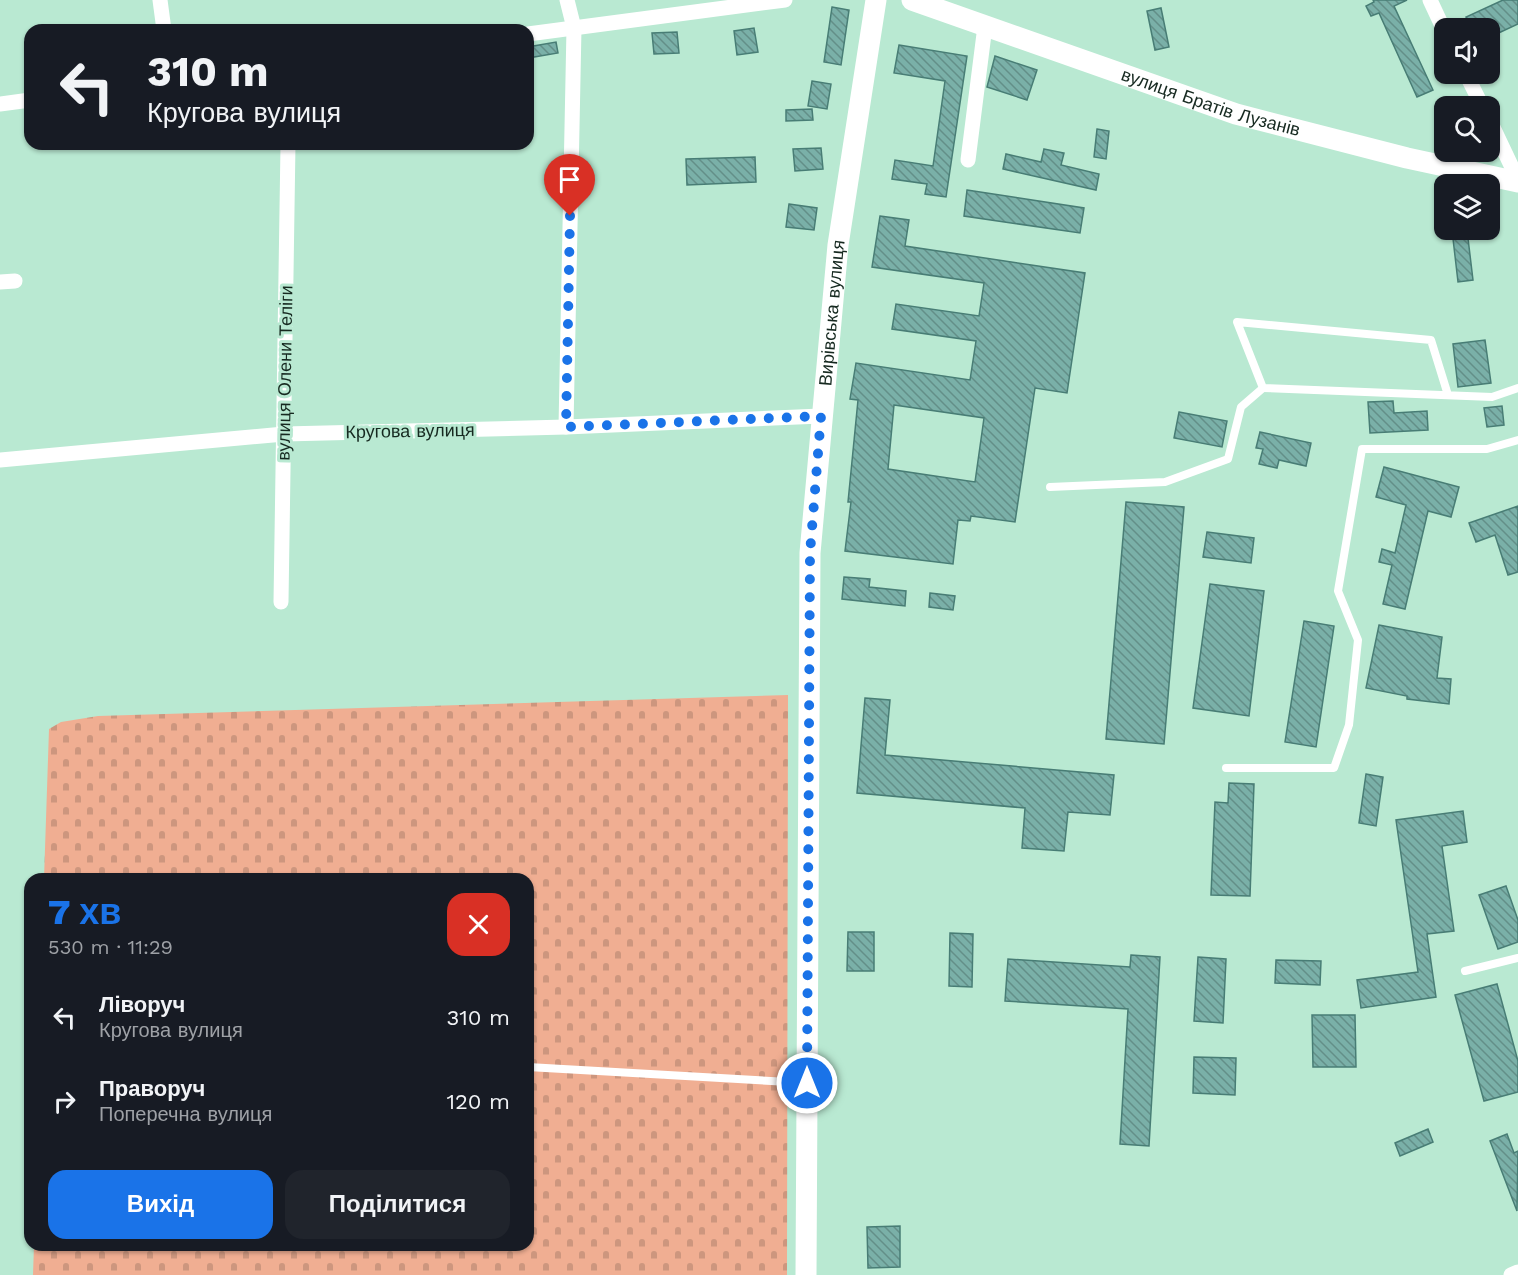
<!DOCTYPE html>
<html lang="uk">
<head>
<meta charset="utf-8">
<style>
  :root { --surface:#171b24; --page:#20242c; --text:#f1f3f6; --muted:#9ea1a6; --accent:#1a73e8 }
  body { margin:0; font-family:"Work Sans",sans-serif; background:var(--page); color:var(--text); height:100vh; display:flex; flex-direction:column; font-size:22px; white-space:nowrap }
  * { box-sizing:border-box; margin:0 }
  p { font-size:20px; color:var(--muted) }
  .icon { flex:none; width:33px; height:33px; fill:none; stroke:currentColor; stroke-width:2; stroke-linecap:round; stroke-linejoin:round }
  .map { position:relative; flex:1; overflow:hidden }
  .panel { position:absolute; left:24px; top:873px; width:510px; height:378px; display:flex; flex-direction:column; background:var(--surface); border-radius:18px; box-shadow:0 2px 4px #0004 }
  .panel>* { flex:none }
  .guide { position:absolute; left:24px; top:24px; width:510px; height:126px; border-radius:18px; box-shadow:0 2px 4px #0004; background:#171b24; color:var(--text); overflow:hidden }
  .fabs { position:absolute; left:1434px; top:18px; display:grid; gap:12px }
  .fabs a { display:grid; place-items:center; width:66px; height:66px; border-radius:12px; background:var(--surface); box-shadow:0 2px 4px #0004; font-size:30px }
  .pin { position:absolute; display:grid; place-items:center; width:51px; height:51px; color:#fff; margin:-62px -26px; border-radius:50% 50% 50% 0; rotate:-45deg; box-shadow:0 0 6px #0007 }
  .pin .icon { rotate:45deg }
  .me { position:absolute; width:66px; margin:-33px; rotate:0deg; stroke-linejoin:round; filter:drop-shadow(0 0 4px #0008) }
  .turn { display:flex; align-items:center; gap:21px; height:126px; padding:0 24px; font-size:27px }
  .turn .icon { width:78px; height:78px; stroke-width:2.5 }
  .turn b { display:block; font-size:42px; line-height:51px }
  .round { display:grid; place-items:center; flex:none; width:63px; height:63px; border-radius:18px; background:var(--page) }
  .headline { display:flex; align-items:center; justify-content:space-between; height:102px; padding:0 24px }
  h1 { font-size:36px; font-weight:800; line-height:45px; color:var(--accent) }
  .cta { display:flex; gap:12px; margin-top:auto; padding:12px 24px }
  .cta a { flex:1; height:69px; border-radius:18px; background:var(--accent); color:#fff; font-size:24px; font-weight:800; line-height:69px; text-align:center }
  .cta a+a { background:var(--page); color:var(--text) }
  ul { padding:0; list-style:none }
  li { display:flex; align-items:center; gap:18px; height:84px; padding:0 24px }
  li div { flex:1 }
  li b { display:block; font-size:22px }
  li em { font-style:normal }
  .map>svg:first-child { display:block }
  .cemetery { fill:url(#cemetery-stones) }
  .building { fill:url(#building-back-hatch); stroke:#487d75; stroke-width:1.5; fill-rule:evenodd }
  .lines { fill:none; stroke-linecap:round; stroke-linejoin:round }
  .service { stroke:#fff; stroke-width:8 }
  .minor { stroke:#fff; stroke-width:15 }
  .secondary { stroke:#fff; stroke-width:21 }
  .route { stroke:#1a73e8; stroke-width:10; stroke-dasharray:0 18 }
  .labels { text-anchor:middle; stroke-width:6; stroke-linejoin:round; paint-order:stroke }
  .street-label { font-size:18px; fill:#162920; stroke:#b9e9d2 }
</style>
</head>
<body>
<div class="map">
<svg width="1518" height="1275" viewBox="0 0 1518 1275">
  <defs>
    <pattern id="cemetery-stones" width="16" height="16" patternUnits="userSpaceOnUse" patternTransform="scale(1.5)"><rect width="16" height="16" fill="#f0ae92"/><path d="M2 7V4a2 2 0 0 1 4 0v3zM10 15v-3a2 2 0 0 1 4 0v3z" fill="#cd967e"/></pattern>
    <pattern id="building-back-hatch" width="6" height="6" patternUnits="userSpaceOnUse" patternTransform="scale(1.5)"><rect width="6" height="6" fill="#7ab0a8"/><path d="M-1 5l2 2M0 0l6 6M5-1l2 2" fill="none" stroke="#638f88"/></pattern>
  </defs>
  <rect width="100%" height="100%" fill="#b9e9d2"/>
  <path class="cemetery" d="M 788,695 L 787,1275 L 33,1275 L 34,1245 L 528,1245 L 528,879 L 44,879 L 49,729 L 61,722 L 98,716 Z"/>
  <g class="building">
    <path d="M 1373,0 L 1407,0 L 1394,6 L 1433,90 L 1417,97 L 1379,13 L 1371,16 L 1366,6 L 1374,2 Z"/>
    <path d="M 1503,0 L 1518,0 L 1518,24 L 1490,37 L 1490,28 L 1472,28 L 1466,17 Z"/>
    <path d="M 832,7 L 849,10 L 841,65 L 824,62 Z"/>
    <path d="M 1161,8 L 1169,47 L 1155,50 L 1147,11 Z"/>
    <path d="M 754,28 L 758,52 L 737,55 L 734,31 Z"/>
    <path d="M 677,32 L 679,53 L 654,54 L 652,33 Z"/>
    <path d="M 556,42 L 558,53 L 528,58 L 528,47 Z"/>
    <path d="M 899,45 L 967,56 L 946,197 L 925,194 L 927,184 L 892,179 L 895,160 L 933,166 L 945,81 L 894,73 Z"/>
    <path d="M 995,56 L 1037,70 L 1027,100 L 987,87 Z"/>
    <path d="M 812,81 L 831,84 L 827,109 L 808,106 Z"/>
    <path d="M 812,109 L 813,120 L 786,121 L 786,110 Z"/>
    <path d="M 1097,129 L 1109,131 L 1106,159 L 1094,157 Z"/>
    <path d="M 821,148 L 823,169 L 795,171 L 793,149 Z"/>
    <path d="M 1044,149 L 1064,153 L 1061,165 L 1099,174 L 1096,190 L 1003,169 L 1006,154 L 1041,162 Z"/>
    <path d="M 755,157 L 756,182 L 687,185 L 686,159 Z"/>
    <path d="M 967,190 L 1084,208 L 1080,233 L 964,216 Z"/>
    <path d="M 789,204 L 817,208 L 814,230 L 786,227 Z"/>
    <path d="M 880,216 L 909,220 L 905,246 L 1085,273 L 1067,393 L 1035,388 L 1015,522 L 971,516 L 970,521 L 958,520 L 953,564 L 845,551 L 851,502 L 848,502 L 858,400 L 850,399 L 856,363 L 970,380 L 976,341 L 892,329 L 896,304 L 979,316 L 984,283 L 872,267 ZM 894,405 L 984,418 L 975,482 L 888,469 Z"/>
    <path d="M 1452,230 L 1467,230 L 1473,280 L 1458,282 Z"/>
    <path d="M 1485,340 L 1491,383 L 1458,387 L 1453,344 Z"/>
    <path d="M 1393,401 L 1394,413 L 1427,411 L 1428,430 L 1370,433 L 1368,402 Z"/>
    <path d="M 1502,406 L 1504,425 L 1487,427 L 1484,408 Z"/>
    <path d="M 1179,412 L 1227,421 L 1222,447 L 1174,438 Z"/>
    <path d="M 1260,432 L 1311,443 L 1306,466 L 1279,460 L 1277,468 L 1259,464 L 1263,449 L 1256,448 Z"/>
    <path d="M 1384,467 L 1459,487 L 1451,517 L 1428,511 L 1405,609 L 1383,604 L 1392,565 L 1379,562 L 1382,549 L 1395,553 L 1406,505 L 1376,497 Z"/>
    <path d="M 1126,502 L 1184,507 L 1164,744 L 1106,739 Z"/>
    <path d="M 1518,506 L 1518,572 L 1508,575 L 1495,535 L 1476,542 L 1469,523 Z"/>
    <path d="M 1207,532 L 1254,538 L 1251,563 L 1203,557 Z"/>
    <path d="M 844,577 L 870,579 L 869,587 L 906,591 L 905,606 L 842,599 Z"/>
    <path d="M 1210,584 L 1264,591 L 1249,716 L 1193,708 Z"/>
    <path d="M 930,593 L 955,596 L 953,610 L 929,607 Z"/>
    <path d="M 1304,621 L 1334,626 L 1316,747 L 1285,742 Z"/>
    <path d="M 1379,625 L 1442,637 L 1437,678 L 1451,679 L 1449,704 L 1407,699 L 1407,696 L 1366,688 Z"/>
    <path d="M 865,698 L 890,700 L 885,755 L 1114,775 L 1110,815 L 1068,812 L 1064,851 L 1022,848 L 1025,808 L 857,793 Z"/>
    <path d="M 1366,774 L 1383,777 L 1376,826 L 1359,823 Z"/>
    <path d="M 1229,783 L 1254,784 L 1250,896 L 1211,895 L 1215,802 L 1228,803 Z"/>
    <path d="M 1463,811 L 1467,842 L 1442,846 L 1454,931 L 1427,934 L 1436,997 L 1361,1008 L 1357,980 L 1418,972 L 1396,820 Z"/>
    <path d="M 1506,886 L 1518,920 L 1518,942 L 1498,949 L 1479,895 Z"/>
    <path d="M 848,932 L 874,932 L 874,971 L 847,971 Z"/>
    <path d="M 950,933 L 973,934 L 972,987 L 949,986 Z"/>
    <path d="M 1131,955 L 1160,957 L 1149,1146 L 1120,1144 L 1128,1009 L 1005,1001 L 1008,959 L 1130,967 Z"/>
    <path d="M 1198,957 L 1226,959 L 1223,1023 L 1194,1021 Z"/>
    <path d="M 1276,960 L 1321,961 L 1320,985 L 1275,983 Z"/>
    <path d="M 1497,984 L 1518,1061 L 1518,1092 L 1484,1101 L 1455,995 Z"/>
    <path d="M 1312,1015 L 1355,1015 L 1356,1067 L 1313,1067 Z"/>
    <path d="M 1194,1057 L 1236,1058 L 1235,1095 L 1193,1093 Z"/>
    <path d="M 1428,1129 L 1433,1142 L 1400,1156 L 1395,1143 Z"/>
    <path d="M 1507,1134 L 1514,1153 L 1518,1151 L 1517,1211 L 1490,1141 Z"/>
    <path d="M 900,1226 L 900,1267 L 868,1268 L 867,1227 Z"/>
  </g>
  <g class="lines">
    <g class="service">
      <path d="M 1448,395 L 1431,340 L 1237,322 L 1263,388 L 1492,397 L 1518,388"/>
      <path d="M 1050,487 L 1165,482 L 1228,459 L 1241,407 L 1263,388"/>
      <path d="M 1226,768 L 1334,768 L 1349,725 L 1358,640 L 1338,591 L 1362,449 L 1487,449 L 1518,440"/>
      <path d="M 1465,971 L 1518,958"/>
      <path d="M 528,1067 L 806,1083"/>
    </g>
    <g class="minor">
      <path d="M 160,0 L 164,30"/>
      <path d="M 1430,0 L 1444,30"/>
      <path d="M 528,34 L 785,0"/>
      <path d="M 1466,74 L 1482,106"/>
      <path d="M 0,104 L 30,100"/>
      <path d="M 1490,121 L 1518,180"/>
      <path d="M 968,160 L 985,26"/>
      <path d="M 0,282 L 15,281"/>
      <path d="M 566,427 L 574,28 L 567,0"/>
      <path d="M 0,460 L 284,434 L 566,427 L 821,416"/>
      <path d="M 281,602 L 288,144"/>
      <path d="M 1511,1275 L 1518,1272"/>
    </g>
    <g class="secondary">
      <path id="s1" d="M 912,0 L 1236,114 L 1407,158 L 1518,182"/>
      <path id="s2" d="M 806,1275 L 810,553 L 838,245 L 876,0"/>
    </g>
  </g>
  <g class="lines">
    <path class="route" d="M 570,216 L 566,427 L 821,416 L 810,553 L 807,1083"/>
  </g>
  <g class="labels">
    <g class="street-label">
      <text dy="6" stroke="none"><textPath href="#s1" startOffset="316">вулиця Братів Лузанів</textPath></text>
      <text dy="6" stroke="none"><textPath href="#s2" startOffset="963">Вирівська вулиця</textPath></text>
      <text transform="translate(285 373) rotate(-89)" y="6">вулиця Олени Теліги</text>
      <text transform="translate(410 431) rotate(-1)" y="6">Кругова вулиця</text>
    </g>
  </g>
</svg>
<div class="fabs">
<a><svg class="icon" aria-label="sound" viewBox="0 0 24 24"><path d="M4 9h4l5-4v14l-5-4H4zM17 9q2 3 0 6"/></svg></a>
<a><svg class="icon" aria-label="search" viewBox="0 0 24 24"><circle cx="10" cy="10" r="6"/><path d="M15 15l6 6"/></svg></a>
<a><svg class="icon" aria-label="layers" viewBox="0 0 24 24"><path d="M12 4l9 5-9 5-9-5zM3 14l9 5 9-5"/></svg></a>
</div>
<div class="pin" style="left:570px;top:216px;background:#d93025"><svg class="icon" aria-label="arrive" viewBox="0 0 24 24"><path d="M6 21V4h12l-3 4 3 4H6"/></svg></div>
<svg class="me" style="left:807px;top:1083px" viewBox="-20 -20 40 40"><circle r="17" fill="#1a73e8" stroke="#fff" stroke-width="3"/><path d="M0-11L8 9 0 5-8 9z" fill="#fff"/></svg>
<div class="guide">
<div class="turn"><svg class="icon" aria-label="left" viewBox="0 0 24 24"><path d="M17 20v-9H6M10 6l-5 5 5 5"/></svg><div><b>310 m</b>Кругова вулиця</div></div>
</div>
<section class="panel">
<div class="headline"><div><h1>7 хв</h1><p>530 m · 11:29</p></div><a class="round" style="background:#d93025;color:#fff"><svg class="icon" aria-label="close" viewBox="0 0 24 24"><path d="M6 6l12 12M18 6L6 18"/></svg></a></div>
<ul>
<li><svg class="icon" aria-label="left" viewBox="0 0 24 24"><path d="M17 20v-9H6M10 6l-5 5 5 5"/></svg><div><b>Ліворуч</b><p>Кругова вулиця</p></div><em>310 m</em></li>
<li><svg class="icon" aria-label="right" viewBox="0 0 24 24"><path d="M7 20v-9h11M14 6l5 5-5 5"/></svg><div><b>Праворуч</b><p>Поперечна вулиця</p></div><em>120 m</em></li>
</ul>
<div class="cta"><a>Вихід</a><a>Поділитися</a></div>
</section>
</div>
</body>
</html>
